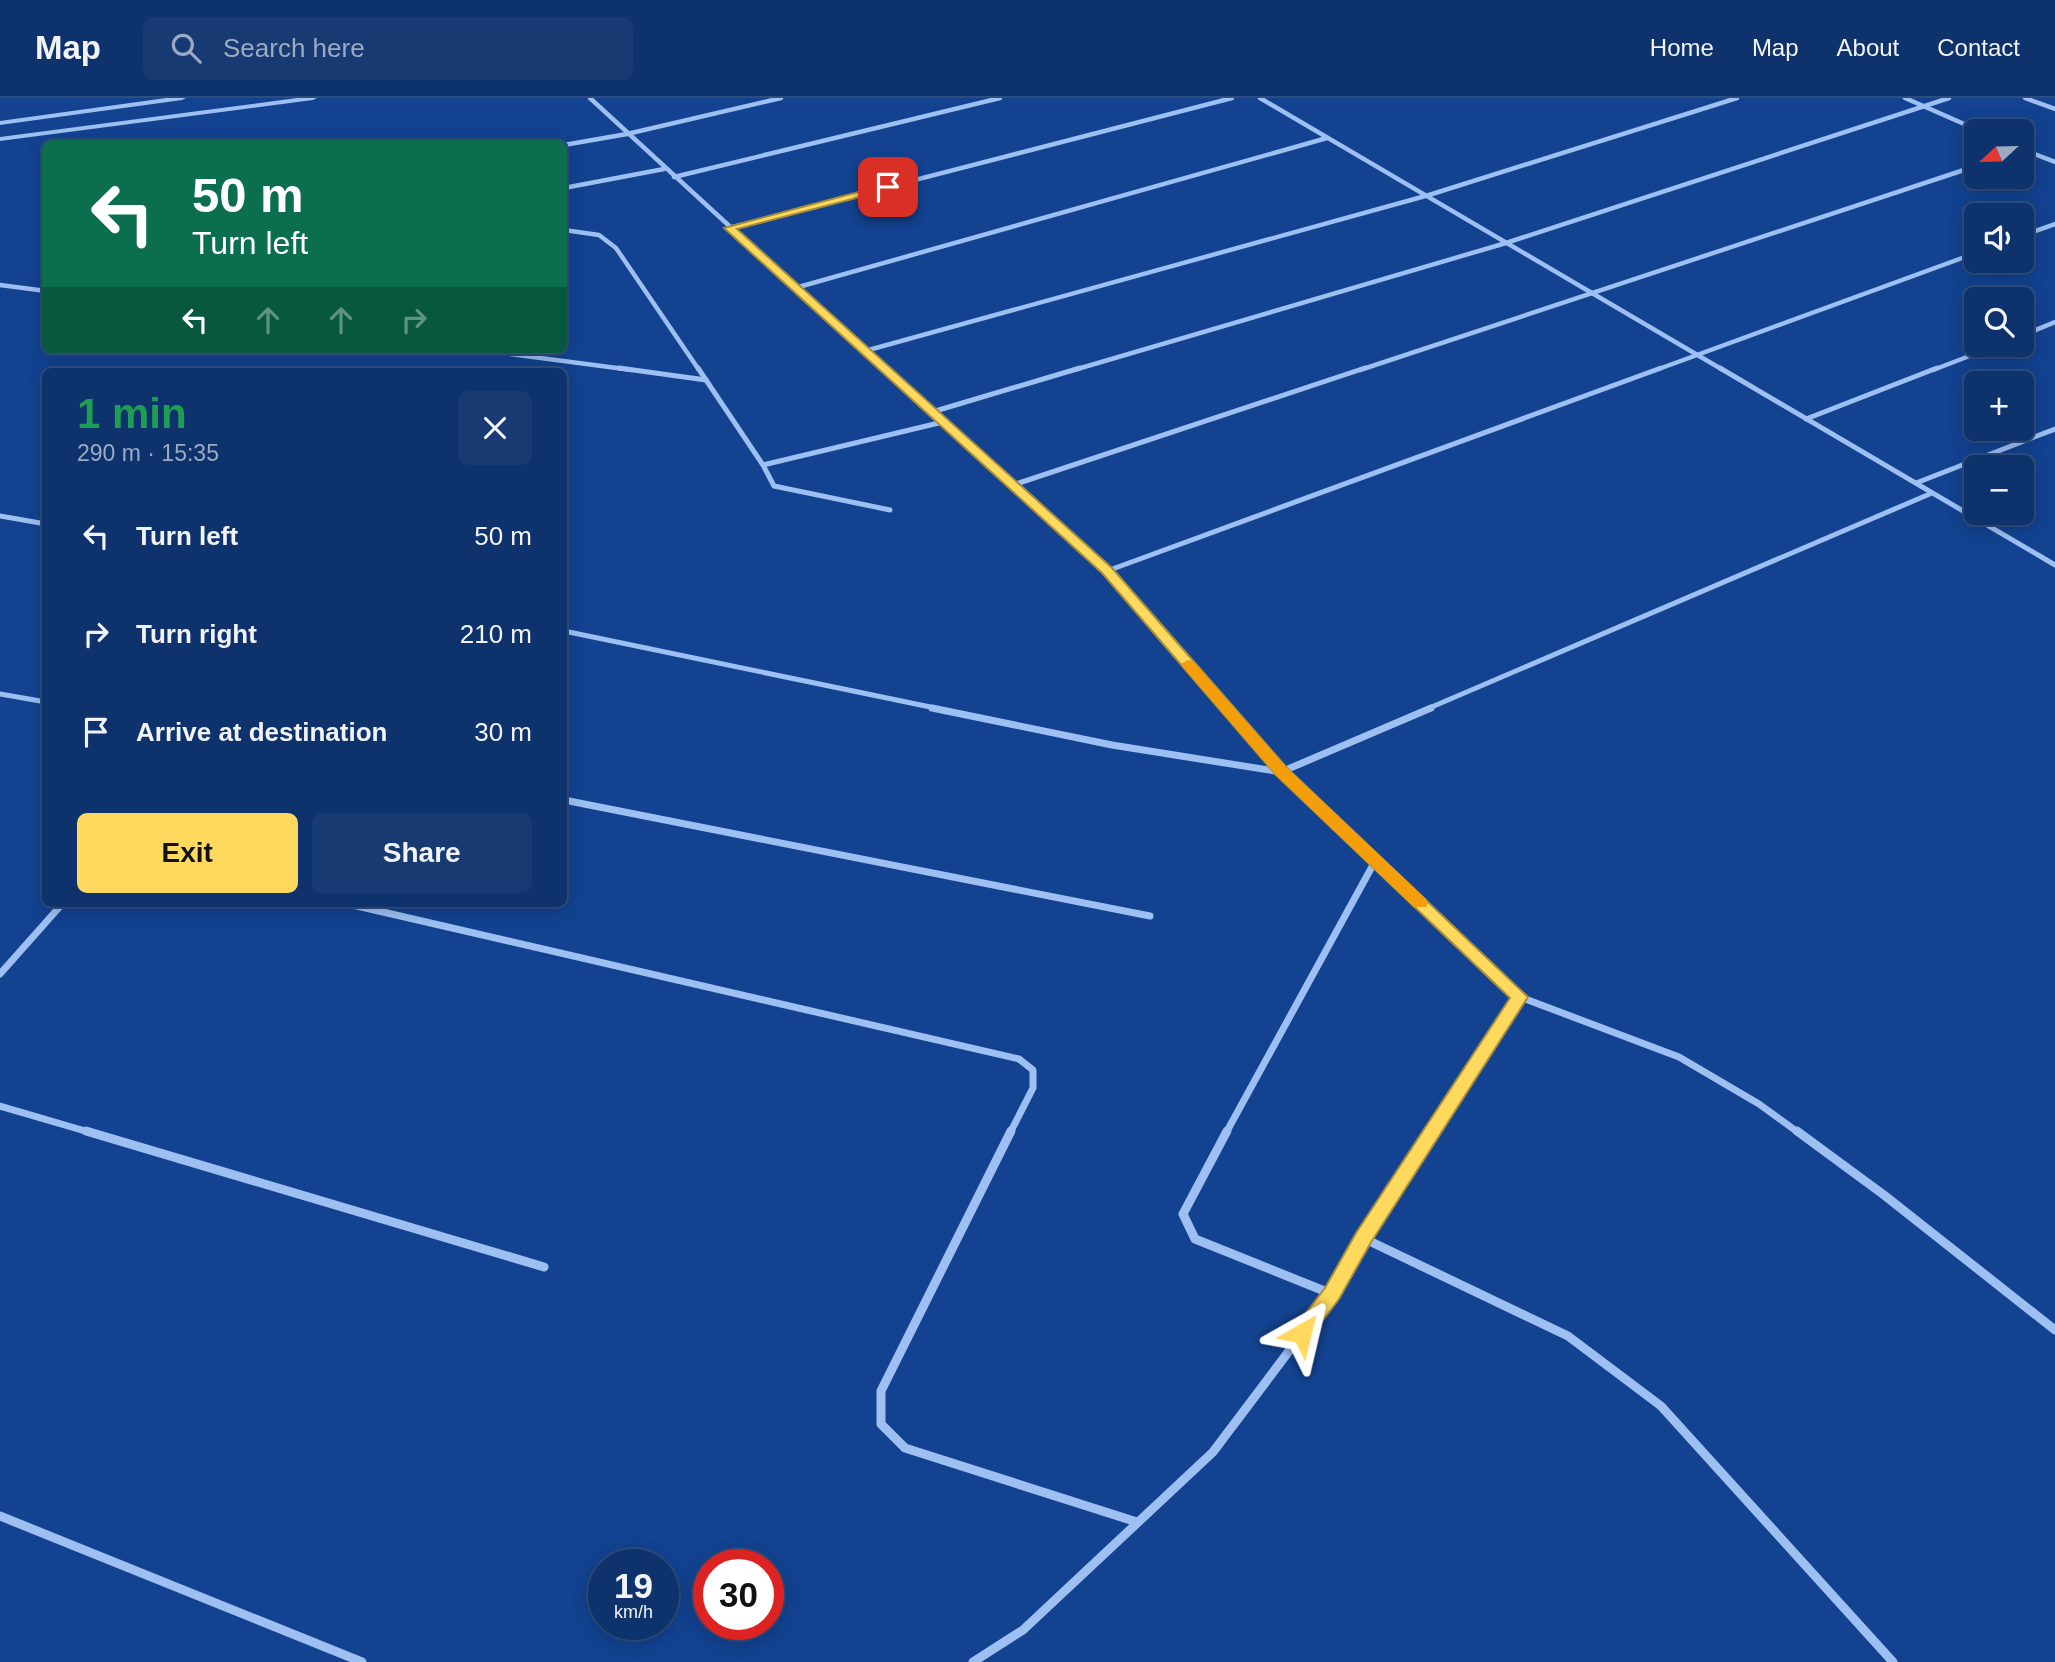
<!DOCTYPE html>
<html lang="en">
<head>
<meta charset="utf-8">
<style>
  :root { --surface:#0e326c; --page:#173a72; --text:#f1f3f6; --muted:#9baac2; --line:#2e4d7f; --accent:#ffd95d }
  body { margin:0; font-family:Helvetica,sans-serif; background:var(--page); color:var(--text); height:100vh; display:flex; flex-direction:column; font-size:26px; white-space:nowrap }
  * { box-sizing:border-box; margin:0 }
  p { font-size:23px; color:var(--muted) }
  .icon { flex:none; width:38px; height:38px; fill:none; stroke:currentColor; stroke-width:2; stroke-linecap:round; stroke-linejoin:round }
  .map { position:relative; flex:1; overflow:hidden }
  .details { position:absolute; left:42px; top:270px; width:525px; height:539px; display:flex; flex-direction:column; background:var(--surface); border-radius:10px; box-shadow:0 4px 18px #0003,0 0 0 2px var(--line) }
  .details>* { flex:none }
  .hud { position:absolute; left:42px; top:42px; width:525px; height:214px; border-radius:10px; box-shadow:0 4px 18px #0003,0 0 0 2px var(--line); background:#0b6e4f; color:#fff; overflow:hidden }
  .needle { width:46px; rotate:248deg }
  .tools { position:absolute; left:1964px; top:21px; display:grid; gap:14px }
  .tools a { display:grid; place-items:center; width:70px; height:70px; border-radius:10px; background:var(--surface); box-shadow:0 4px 18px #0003,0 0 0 2px var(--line); font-size:35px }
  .speed { position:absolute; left:588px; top:1451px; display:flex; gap:14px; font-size:35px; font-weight:700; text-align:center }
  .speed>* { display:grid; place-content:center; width:91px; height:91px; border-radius:50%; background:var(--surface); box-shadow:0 4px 18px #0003,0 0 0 2px var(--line); line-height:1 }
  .speed small { font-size:18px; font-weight:400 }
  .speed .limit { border:10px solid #d22; background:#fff; color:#111 }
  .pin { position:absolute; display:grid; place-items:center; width:60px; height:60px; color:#fff; margin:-30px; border-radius:14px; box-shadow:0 4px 10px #0006 }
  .me { position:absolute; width:77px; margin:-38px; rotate:37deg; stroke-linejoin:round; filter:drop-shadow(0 0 5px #0008) }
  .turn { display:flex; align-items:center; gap:24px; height:147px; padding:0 35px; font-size:32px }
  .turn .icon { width:91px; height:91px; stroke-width:2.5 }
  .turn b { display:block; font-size:49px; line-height:60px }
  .lanes { display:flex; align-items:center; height:66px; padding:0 35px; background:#0003; justify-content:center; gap:35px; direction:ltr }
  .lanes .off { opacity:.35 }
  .round { display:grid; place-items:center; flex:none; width:74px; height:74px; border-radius:10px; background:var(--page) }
  .overview { display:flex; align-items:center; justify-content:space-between; height:119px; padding:0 35px }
  h1 { font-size:42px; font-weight:700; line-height:52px; color:#1e9e55 }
  .action { display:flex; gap:14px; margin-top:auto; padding:14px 35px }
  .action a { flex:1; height:80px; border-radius:10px; background:var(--accent); color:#111; font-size:28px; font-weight:700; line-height:80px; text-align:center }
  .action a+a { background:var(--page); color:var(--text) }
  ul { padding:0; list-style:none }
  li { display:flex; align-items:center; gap:21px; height:98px; padding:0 35px }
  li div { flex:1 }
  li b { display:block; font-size:26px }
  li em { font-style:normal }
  header { display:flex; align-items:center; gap:42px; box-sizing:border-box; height:98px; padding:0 35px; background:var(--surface); border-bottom:2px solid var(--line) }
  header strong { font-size:33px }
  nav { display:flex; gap:38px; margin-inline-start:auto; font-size:24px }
  .search { width:490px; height:63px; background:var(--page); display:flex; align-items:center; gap:18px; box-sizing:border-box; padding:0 24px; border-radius:10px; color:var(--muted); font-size:26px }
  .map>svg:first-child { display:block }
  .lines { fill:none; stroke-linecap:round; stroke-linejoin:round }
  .minor-far3 { stroke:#9dbff2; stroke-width:4.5 }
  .minor-far2 { stroke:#9dbff2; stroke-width:5 }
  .minor-far1 { stroke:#9dbff2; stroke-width:7 }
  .minor { stroke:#9dbff2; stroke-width:9 }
  .tertiary { fill:#9dbff2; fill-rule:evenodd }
  .route { fill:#ffd95d; stroke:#a68d3c; stroke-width:2 }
  .slow { fill:#f59e0b }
</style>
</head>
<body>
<header>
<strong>Map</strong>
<div class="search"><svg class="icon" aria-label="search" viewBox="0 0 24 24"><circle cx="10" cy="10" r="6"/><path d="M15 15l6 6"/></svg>Search here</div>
<nav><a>Home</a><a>Map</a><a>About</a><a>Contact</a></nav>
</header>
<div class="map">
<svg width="2055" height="1564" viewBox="0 0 2055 1564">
  <rect width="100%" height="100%" fill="#124290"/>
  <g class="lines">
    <g class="minor-far3">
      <path d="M 590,0 L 886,272"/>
      <path d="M 1260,0 L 1723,272"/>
      <path d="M 1905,0 L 1980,33"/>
      <path d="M 2025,0 L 2055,11"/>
      <path d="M 564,47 L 627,36 L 781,0"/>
      <path d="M 2021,51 L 2055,64"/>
      <path d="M 674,79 L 1000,0"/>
      <path d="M 564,90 L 664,71"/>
      <path d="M 729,130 L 1232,0"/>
      <path d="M 564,132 L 599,137 L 616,150 L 699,272"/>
      <path d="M 2021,138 L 2055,126"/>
      <path d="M 0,187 L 46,193"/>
      <path d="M 795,190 L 1327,40"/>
      <path d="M 2021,238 L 2055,224"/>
      <path d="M 480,252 L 632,272"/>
      <path d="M 865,253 L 1429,97 L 1737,0"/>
      <path d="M 1074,272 L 1506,145 L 1949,0"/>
      <path d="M 1360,272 L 1976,68"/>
      <path d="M 1656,272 L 1976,155"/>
      <path d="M 1933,272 L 1998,247"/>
    </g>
    <g class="minor-far2">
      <path d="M 619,270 L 706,282"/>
      <path d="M 698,270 L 763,367 L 774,388 L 890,412"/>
      <path d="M 884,270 L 1107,473 L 1227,611"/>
      <path d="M 1720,270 L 2055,467"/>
      <path d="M 932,314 L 1080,270"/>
      <path d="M 1806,321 L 1937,270"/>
      <path d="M 763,367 L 943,324"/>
      <path d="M 1916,385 L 2055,331"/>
      <path d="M 1013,387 L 1365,270"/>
      <path d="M 0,418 L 46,426"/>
      <path d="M 1107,473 L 1661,270"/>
      <path d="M 564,533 L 940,611"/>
      <path d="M 0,596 L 46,604"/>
      <path d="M 1427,611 L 1932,395"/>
    </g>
    <g class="minor-far1">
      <path d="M 932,610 L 1112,647 L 1281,674 L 1431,610"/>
      <path d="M 1225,610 L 1281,674 L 1520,899 L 1431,1035"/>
      <path d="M 564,702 L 1150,818"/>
      <path d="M 344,805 L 1019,961 L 1033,972 L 1033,990 L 1010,1035"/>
      <path d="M 0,876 L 63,805"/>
      <path d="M 1520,899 L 1679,959 L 1759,1006 L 1799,1035"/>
      <path d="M 0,1008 L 92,1035"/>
      <path d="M 1226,1035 L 1374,765"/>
    </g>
    <g class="minor">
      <path d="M 86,1033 L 544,1169"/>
      <path d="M 1011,1033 L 881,1293 L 881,1326 L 905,1350 L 1137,1424"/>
      <path d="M 1227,1033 L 1183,1116 L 1195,1141 L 1332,1196"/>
      <path d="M 1797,1033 L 1884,1097 L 2055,1232"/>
      <path d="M 1363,1140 L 1568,1238 L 1661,1308 L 1893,1564"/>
      <path d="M 0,1418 L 362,1564"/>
      <path d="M 973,1564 L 1023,1532 L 1213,1354 L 1332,1196 L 1363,1140 L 1432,1033"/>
    </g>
    <g class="tertiary">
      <path d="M 166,0 L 186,0 L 182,2 L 0,27 L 0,23 Z"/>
      <path d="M 297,0 L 317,0 L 313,2 L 0,43 L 0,39 Z"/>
    </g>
  </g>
  <path class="route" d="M 888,86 L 891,87 L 891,91 L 737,131 L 1112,470 L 1287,670 L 1528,899 L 1370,1146 L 1339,1201 L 1309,1241 L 1302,1244 L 1295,1241 L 1292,1235 L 1295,1229 L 1325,1190 L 1356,1135 L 1510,900 L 1276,677 L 1102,475 L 724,130 Z"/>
  <path class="slow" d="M 1188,562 L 1193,563 L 1287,670 L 1426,801 L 1428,805 L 1426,809 L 1414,809 L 1276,677 L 1183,569 L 1181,566 Z"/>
</svg>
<div class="tools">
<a><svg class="needle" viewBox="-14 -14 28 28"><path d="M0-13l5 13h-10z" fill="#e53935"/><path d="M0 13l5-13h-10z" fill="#9baac2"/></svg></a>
<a><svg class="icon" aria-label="sound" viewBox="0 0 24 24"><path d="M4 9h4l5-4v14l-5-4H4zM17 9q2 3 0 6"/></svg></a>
<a><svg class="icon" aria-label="search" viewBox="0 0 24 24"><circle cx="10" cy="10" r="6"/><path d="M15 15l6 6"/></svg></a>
<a>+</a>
<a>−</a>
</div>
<div class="speed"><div>19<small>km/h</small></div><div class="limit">30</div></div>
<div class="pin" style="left:888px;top:89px;background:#d93025"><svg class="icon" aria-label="arrive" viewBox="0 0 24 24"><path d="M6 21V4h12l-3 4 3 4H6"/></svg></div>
<svg class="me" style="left:1302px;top:1235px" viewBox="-20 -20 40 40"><path d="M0-17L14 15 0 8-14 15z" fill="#ffd95d" stroke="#fff" stroke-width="4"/></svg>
<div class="hud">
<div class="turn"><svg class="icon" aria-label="left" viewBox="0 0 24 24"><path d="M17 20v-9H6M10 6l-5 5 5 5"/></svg><div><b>50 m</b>Turn left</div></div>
<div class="lanes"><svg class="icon" aria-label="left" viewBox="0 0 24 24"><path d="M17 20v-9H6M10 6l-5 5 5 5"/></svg><svg class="icon off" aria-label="ahead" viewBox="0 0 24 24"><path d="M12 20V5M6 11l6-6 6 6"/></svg><svg class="icon off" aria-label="ahead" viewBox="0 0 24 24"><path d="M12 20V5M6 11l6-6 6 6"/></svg><svg class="icon off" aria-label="right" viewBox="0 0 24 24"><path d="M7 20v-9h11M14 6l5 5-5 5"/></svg></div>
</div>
<section class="details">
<div class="overview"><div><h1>1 min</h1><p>290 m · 15:35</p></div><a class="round"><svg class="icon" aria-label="close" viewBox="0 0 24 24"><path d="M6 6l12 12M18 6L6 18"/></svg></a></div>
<ul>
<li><svg class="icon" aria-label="left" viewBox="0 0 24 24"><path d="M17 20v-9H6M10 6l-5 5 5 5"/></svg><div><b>Turn left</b></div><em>50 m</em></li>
<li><svg class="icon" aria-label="right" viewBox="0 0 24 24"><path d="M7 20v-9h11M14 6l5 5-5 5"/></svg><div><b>Turn right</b></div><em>210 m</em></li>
<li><svg class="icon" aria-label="arrive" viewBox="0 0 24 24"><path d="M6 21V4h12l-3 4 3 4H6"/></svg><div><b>Arrive at destination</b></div><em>30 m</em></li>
</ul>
<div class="action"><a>Exit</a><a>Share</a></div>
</section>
</div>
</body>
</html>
